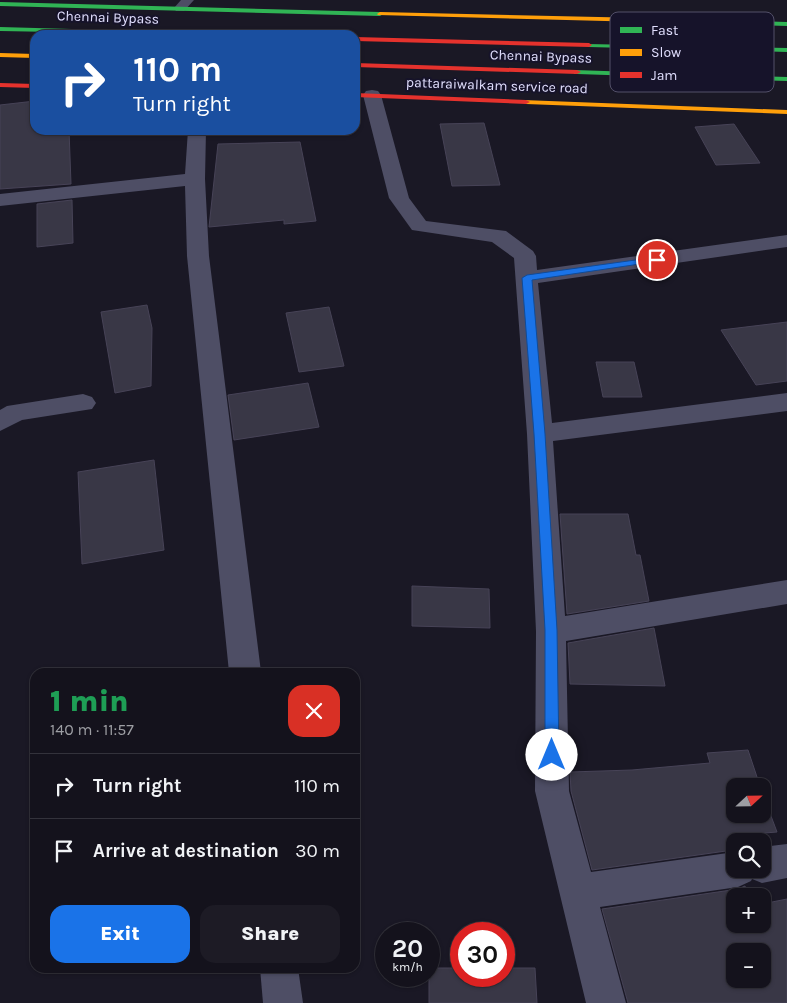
<!DOCTYPE html>
<html lang="en">
<head>
<meta charset="utf-8">
<style>
  :root { --surface:#14121c; --page:#1d1b25; --text:#f1f3f6; --muted:#9d9ea3; --line:#33323b; --accent:#1a73e8 }
  body { margin:0; font-family:Karla,sans-serif; background:var(--page); color:var(--text); height:100vh; display:flex; flex-direction:column; font-size:19px; white-space:nowrap }
  * { box-sizing:border-box; margin:0 }
  p { font-size:16px; color:var(--muted) }
  .icon { flex:none; width:28px; height:28px; fill:none; stroke:currentColor; stroke-width:2; stroke-linecap:round; stroke-linejoin:round }
  .map { position:relative; flex:1; overflow:hidden }
  .sheet { position:absolute; left:30px; top:668px; width:330px; height:305px; display:flex; flex-direction:column; background:var(--surface); border-radius:15px; box-shadow:0 1px 4px #0004,0 0 0 1px var(--line) }
  .sheet>* { flex:none }
  .top-card { position:absolute; left:30px; top:30px; width:330px; height:105px; border-radius:15px; box-shadow:0 1px 4px #0004,0 0 0 1px var(--line); background:#1a4fa0; color:#fff; overflow:hidden }
  .needle { width:32px; rotate:68deg }
  .fabs { position:absolute; left:726px; top:778px; display:grid; gap:10px }
  .fabs a { display:grid; place-items:center; width:45px; height:45px; border-radius:10px; background:var(--surface); box-shadow:0 1px 4px #0004,0 0 0 1px var(--line); font-size:25px }
  .speed { position:absolute; left:375px; top:922px; display:flex; gap:10px; font-size:25px; font-weight:700; text-align:center }
  .speed>* { display:grid; place-content:center; width:65px; height:65px; border-radius:50%; background:var(--surface); box-shadow:0 1px 4px #0004,0 0 0 1px var(--line); line-height:1 }
  .speed small { font-size:12px; font-weight:400 }
  .speed .limit { border:8px solid #d22; background:#fff; color:#111 }
  .pin { position:absolute; display:grid; place-items:center; width:42px; height:42px; color:#fff; margin:-21px; border:2px solid #fff; border-radius:50%; box-shadow:0 1px 5px #0007 }
  .me { position:absolute; width:55px; margin:-28px; rotate:0deg; stroke-linejoin:round; filter:drop-shadow(0 0 4px #0008) }
  .turn { display:flex; align-items:center; gap:18px; height:105px; padding:0 20px; font-size:22px }
  .turn .icon { width:65px; height:65px; stroke-width:2.5 }
  .turn b { display:block; font-size:35px; line-height:42px }
  .round { display:grid; place-items:center; flex:none; width:52px; height:52px; border-radius:15px; background:var(--page) }
  .summary { display:flex; align-items:center; justify-content:space-between; height:85px; padding:0 20px }
  h1 { font-size:30px; font-weight:800; line-height:38px; color:#1e9e55 }
  .action { display:flex; gap:10px; margin-top:auto; padding:10px 20px }
  .action a { flex:1; height:58px; border-radius:15px; background:var(--accent); color:#fff; font-size:20px; font-weight:800; line-height:58px; text-align:center }
  .action a+a { background:var(--page); color:var(--text) }
  ul { padding:0; list-style:none }
  li { display:flex; align-items:center; gap:15px; height:65px; padding:0 20px; border-top:1px solid var(--line) }
  li div { flex:1 }
  li b { display:block; font-size:19px }
  li em { font-style:normal }
  .map>svg:first-child { display:block }
  .building { fill:#393746; stroke:#474357; fill-rule:evenodd }
  .lines { fill:none; stroke-linecap:round; stroke-linejoin:round }
  .lane { fill:#4e4e65; fill-rule:evenodd }
  .street { fill:#4e4e65; fill-rule:evenodd }
  .fast { fill:#30b455; fill-rule:evenodd }
  .slow { fill:#ff9f0a; fill-rule:evenodd }
  .jam { fill:#e5322d; fill-rule:evenodd }
  .route { fill:#1a73e8; stroke:#114b97 }
  .labels { text-anchor:middle; stroke-width:4; stroke-linejoin:round; paint-order:stroke }
  .far-street-label { font-size:14px; fill:#e0defd; stroke:#16132a }
  .key { fill:#16132a; stroke:#535069; stroke-width:1 }
  .key-label { font-size:14px; fill:#e0defd }
</style>
</head>
<body>
<div class="map">
<svg width="787" height="1003" viewBox="0 0 787 1003">
  <rect width="100%" height="100%" fill="#1a1825"/>
  <g class="building">
    <path d="M 35,101 L 35,130 L 69,130 L 71,184 L 0,189 L 0,105 Z"/>
    <path d="M 484,123 L 500,185 L 452,186 L 440,124 Z"/>
    <path d="M 734,124 L 760,163 L 716,165 L 695,127 Z"/>
    <path d="M 300,142 L 316,221 L 284,224 L 284,220 L 209,227 L 218,144 Z"/>
    <path d="M 72,200 L 73,243 L 37,247 L 37,204 Z"/>
    <path d="M 147,305 L 152,328 L 151,386 L 115,393 L 101,312 Z"/>
    <path d="M 329,307 L 344,366 L 299,372 L 286,313 Z"/>
    <path d="M 787,322 L 787,381 L 756,385 L 721,330 Z"/>
    <path d="M 596,362 L 634,362 L 642,397 L 603,397 Z"/>
    <path d="M 308,383 L 319,427 L 234,440 L 228,395 Z"/>
    <path d="M 154,460 L 164,550 L 82,564 L 78,472 Z"/>
    <path d="M 560,514 L 628,514 L 636,555 L 640,555 L 649,601 L 567,614 Z"/>
    <path d="M 412,586 L 489,589 L 490,628 L 412,626 Z"/>
    <path d="M 654,628 L 665,686 L 570,684 L 568,643 Z"/>
    <path d="M 748,750 L 760,786 L 735,786 L 735,814 L 762,814 L 762,792 L 777,832 L 728,836 L 733,850 L 592,870 L 571,791 L 570,772 L 632,770 L 710,763 L 707,753 Z"/>
    <path d="M 745,886 L 748,896 L 735,896 L 735,924 L 762,924 L 762,904 L 787,899 L 787,1003 L 628,1003 L 602,909 L 738,889 ZM 735,951 L 762,951 L 762,979 L 735,979 Z"/>
    <path d="M 429,968 L 461,968 L 461,976 L 504,976 L 504,968 L 535,968 L 537,1003 L 429,1003 Z"/>
  </g>
  <g class="lines">
    <path class="lane" d="M 181,0 L 194,0 L 184,11 L 176,11 L 174,8 Z"/>
    <g class="street">
      <path d="M 372,90 L 378,91 L 381,95 L 409,198 L 426,221 L 506,231 L 533,251 L 536,256 L 537,270 L 787,235 L 787,247 L 538,283 L 552,423 L 787,393 L 787,411 L 553,441 L 565,616 L 787,580 L 787,604 L 566,641 L 569,791 L 591,872 L 735,852 L 735,869 L 762,869 L 762,847 L 787,844 L 787,878 L 762,883 L 752,879 L 751,881 L 738,887 L 600,907 L 626,1003 L 586,1003 L 535,791 L 536,631 L 527,434 L 514,258 L 492,242 L 412,230 L 389,198 L 363,95 L 366,91 Z"/>
      <path d="M 188,130 L 206,130 L 205,179 L 209,256 L 261,672 L 229,672 L 187,256 L 185,186 L 0,206 L 0,194 L 185,174 Z"/>
      <path d="M 83,394 L 92,397 L 96,403 L 92,409 L 22,420 L 0,431 L 0,410 L 7,406 Z"/>
      <path d="M 260,968 L 298,968 L 303,1003 L 263,1003 Z"/>
    </g>
    <g class="fast">
      <path d="M 0,2 L 380,12 L 383,14 L 380,16 L 0,6 Z"/>
      <path d="M 644,18 L 787,22 L 787,26 L 642,21 L 641,20 Z"/>
      <path d="M 0,27 L 215,33 L 218,35 L 0,31 Z"/>
      <path d="M 587,44 L 787,48 L 787,52 L 589,47 L 586,45 Z"/>
      <path d="M 574,70 L 787,77 L 787,81 L 577,74 L 574,74 Z"/>
    </g>
    <g class="slow">
      <path d="M 380,12 L 644,18 L 647,20 L 644,22 L 378,15 L 377,14 Z"/>
      <path d="M 0,53 L 35,54 L 35,58 L 0,57 Z"/>
      <path d="M 523,100 L 787,110 L 787,114 L 526,104 L 522,102 Z"/>
    </g>
    <g class="jam">
      <path d="M 355,37 L 589,43 L 592,45 L 589,47 L 355,41 Z"/>
      <path d="M 355,63 L 577,70 L 581,72 L 577,74 L 355,67 Z"/>
      <path d="M 0,83 L 35,84 L 35,88 L 0,87 Z"/>
      <path d="M 355,93 L 526,100 L 530,102 L 526,104 L 355,97 Z"/>
    </g>
  </g>
  <path class="route" d="M 657,257 L 661,260 L 660,261 L 532,280 L 545,434 L 557,630 L 559,755 L 557,760 L 552,761 L 547,760 L 545,755 L 545,630 L 534,434 L 522,278 L 527,275 Z"/>
  <g class="labels">
    <g class="far-street-label">
      <text transform="translate(108 17) rotate(2)" y="5">Chennai Bypass</text>
      <text transform="translate(541 56) rotate(2)" y="5">Chennai Bypass</text>
      <text transform="translate(497 85) rotate(2)" y="5">pattaraiwalkam service road</text>
    </g>
  </g>
  <rect x="610" y="12" width="164" height="80" rx="8" class="key"/>
  <rect x="620" y="27" width="22" height="6" fill="#30b455"/>
  <rect x="620" y="49" width="22" height="7" fill="#ff9f0a"/>
  <rect x="620" y="72" width="22" height="6" fill="#e5322d"/>
  <g class="key-label">
    <text x="651" y="35">Fast</text>
    <text x="651" y="57">Slow</text>
    <text x="651" y="80">Jam</text>
  </g>
</svg>
<div class="fabs">
<a><svg class="needle" viewBox="-14 -14 28 28"><path d="M0-13l5 13h-10z" fill="#e53935"/><path d="M0 13l5-13h-10z" fill="#9d9ea3"/></svg></a>
<a><svg class="icon" aria-label="search" viewBox="0 0 24 24"><circle cx="10" cy="10" r="6"/><path d="M15 15l6 6"/></svg></a>
<a>+</a>
<a>−</a>
</div>
<div class="speed"><div>20<small>km/h</small></div><div class="limit">30</div></div>
<div class="pin" style="left:657px;top:260px;background:#d93025"><svg class="icon" aria-label="arrive" viewBox="0 0 24 24"><path d="M6 21V4h12l-3 4 3 4H6"/></svg></div>
<svg class="me" style="left:552px;top:755px" viewBox="-20 -20 40 40"><circle r="19" fill="#fff"/><path d="M0-13L10 11 0 6-10 11z" fill="#1a73e8"/></svg>
<div class="top-card">
<div class="turn"><svg class="icon" aria-label="right" viewBox="0 0 24 24"><path d="M7 20v-9h11M14 6l5 5-5 5"/></svg><div><b>110 m</b>Turn right</div></div>
</div>
<section class="sheet">
<div class="summary"><div><h1>1 min</h1><p>140 m · 11:57</p></div><a class="round" style="background:#d93025;color:#fff"><svg class="icon" aria-label="close" viewBox="0 0 24 24"><path d="M6 6l12 12M18 6L6 18"/></svg></a></div>
<ul>
<li><svg class="icon" aria-label="right" viewBox="0 0 24 24"><path d="M7 20v-9h11M14 6l5 5-5 5"/></svg><div><b>Turn right</b></div><em>110 m</em></li>
<li><svg class="icon" aria-label="arrive" viewBox="0 0 24 24"><path d="M6 21V4h12l-3 4 3 4H6"/></svg><div><b>Arrive at destination</b></div><em>30 m</em></li>
</ul>
<div class="action"><a>Exit</a><a>Share</a></div>
</section>
</div>
</body>
</html>
